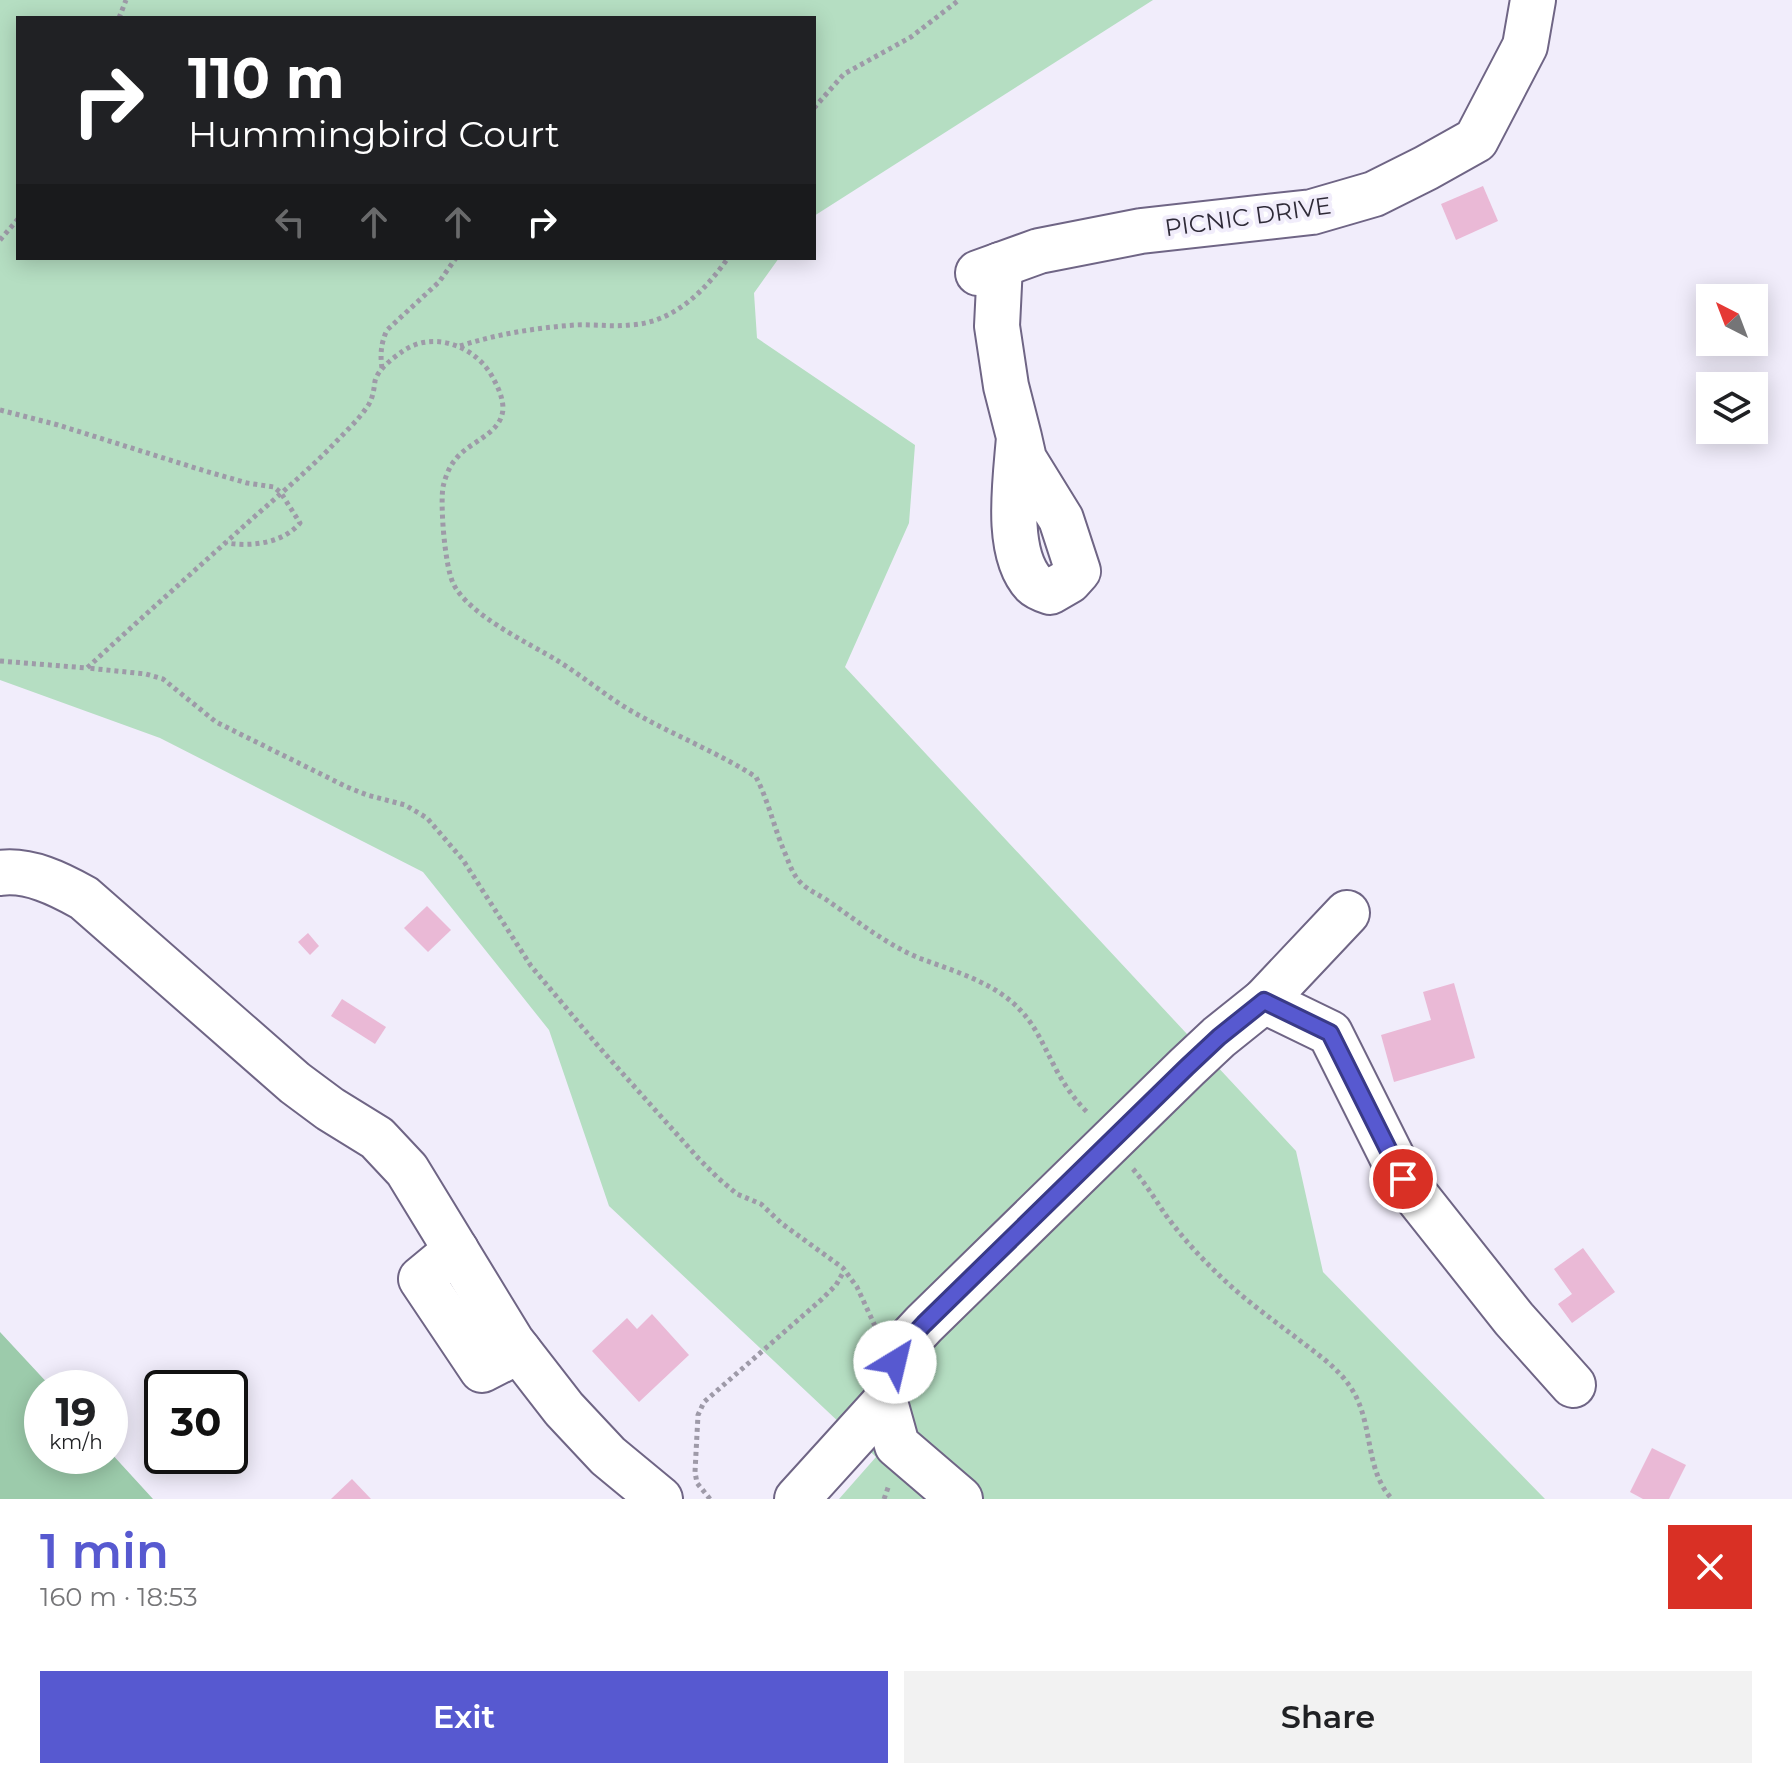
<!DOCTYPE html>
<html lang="en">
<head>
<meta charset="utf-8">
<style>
  :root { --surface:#fff; --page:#f2f2f2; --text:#202124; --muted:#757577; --accent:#5759d0 }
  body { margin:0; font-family:Montserrat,sans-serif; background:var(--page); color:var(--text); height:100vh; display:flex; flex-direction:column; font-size:30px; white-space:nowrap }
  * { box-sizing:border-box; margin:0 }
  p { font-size:26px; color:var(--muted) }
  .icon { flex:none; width:44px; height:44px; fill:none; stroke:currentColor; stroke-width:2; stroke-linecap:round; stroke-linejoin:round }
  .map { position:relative; height:1499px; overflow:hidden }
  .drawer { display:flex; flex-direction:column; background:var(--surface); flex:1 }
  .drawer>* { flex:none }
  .top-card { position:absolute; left:16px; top:16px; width:800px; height:244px; border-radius:0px; box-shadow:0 4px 20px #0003; background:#202124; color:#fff; overflow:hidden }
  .needle { width:52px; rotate:318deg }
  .fabs { position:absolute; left:1696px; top:284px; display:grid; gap:16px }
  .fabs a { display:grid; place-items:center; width:72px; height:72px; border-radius:0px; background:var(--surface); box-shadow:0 4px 20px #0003; font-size:40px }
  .speed { position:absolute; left:24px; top:1370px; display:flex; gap:16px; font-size:40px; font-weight:700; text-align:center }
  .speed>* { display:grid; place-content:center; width:104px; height:104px; border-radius:50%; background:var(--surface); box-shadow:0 4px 20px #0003; line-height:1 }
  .speed small { font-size:20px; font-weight:400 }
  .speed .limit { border:4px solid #111; border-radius:12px; background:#fff; color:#111 }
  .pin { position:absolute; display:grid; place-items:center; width:68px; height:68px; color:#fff; margin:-34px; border:4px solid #fff; border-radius:50%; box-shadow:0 2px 8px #0007 }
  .me { position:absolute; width:88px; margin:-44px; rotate:36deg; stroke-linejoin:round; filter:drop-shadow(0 0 6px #0008) }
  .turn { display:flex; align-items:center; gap:28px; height:168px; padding:0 40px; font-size:36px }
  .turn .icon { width:104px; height:104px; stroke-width:2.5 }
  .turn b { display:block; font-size:56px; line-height:68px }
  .lanes { display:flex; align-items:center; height:76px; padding:0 40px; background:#0003; justify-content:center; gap:40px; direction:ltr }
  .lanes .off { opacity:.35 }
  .round { display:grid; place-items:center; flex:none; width:84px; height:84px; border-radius:0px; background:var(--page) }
  .overview { display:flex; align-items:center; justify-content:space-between; height:136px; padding:0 40px }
  h1 { font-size:48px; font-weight:600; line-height:60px; color:var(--accent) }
  .cta { display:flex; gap:16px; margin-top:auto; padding:16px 40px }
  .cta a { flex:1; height:92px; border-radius:0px; background:var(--accent); color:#fff; font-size:32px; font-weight:600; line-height:92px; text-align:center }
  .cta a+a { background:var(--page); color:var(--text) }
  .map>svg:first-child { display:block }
  .green { fill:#b5dec2 }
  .forest { fill:#9ccbab }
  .building { fill:#eab9d6 }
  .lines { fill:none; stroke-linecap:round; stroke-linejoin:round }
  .minor-casing { stroke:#6f6585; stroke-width:48 }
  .path { stroke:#9e9aa8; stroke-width:5; stroke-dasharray:4 4; stroke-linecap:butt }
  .minor { stroke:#fff; stroke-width:44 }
  .route-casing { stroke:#393a87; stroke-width:20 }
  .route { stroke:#5759d0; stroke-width:14 }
  .labels { text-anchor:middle; stroke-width:8; stroke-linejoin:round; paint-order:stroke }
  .street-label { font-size:24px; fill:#2f2b38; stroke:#f1edfb }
</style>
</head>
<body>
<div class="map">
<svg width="1792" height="1499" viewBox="0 0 1792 1499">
  <rect width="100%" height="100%" fill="#f1edfb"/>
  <path class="green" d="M 0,0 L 1153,0 L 814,216 L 814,18 L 18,18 L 18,258 L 779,258 L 754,293 L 757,338 L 915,445 L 909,523 L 845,667 L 1296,1151 L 1323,1272 L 1545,1499 L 839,1499 L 876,1457 L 609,1206 L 549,1030 L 423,872 L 160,738 L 0,680 Z"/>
  <path class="forest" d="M 0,1332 L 52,1388 L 42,1388 L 42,1456 L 110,1456 L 110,1452 L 153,1499 L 0,1499 Z"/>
  <g class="building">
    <path d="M 1483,186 L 1498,221 L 1456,240 L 1441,204 Z"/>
    <path d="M 427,906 L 451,930 L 428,952 L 404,928 Z"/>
    <path d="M 308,933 L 319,946 L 310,955 L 298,942 Z"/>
    <path d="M 1454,983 L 1475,1058 L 1394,1082 L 1381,1035 L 1431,1020 L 1423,992 Z"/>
    <path d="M 342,999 L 386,1027 L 375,1044 L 331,1016 Z"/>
    <path d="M 1583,1248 L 1615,1292 L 1572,1323 L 1558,1304 L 1572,1294 L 1554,1269 Z"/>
    <path d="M 652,1314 L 689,1355 L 639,1402 L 592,1351 L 627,1318 L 637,1329 Z"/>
    <path d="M 1652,1448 L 1686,1465 L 1669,1499 L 1643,1499 L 1630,1492 Z"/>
    <path d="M 352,1479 L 371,1499 L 331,1499 Z"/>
  </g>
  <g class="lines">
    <defs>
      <g id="minor">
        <path d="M 1000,265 L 997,326 L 1006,386 L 1019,437 L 1024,459 L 1061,519 L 1078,571 L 1069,581 L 1050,592 C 1044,590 1038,588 1034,584 C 1004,552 1016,478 1019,437"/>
        <path d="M 978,273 L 1039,251 L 1141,231 L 1312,212 L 1374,194 L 1426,168 L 1476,140 L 1525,46 L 1533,0"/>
        <path d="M 0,873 C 29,869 59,884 84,898 L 295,1083 L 330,1109 L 377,1138 L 407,1170 L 512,1342 L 564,1409 L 608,1456 L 660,1499"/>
        <path d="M 1264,1001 L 1330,1033 L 1403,1179 L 1514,1319 L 1573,1385"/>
        <path d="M 456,1250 L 421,1279 L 482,1370 L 519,1351"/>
        <path d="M 797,1499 L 885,1402"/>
        <path d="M 960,1499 L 897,1445 L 885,1402 L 896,1354 L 924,1324 L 1187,1067 L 1219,1037 L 1264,1001 L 1347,913"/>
      </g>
    </defs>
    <use href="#minor" class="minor-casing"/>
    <g class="path">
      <path d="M 119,18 L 126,0"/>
      <path d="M 814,108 L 844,74 L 911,37 L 959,0"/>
      <path d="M 0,240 L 18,219"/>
      <path d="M 460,346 C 497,334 535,328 575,325 C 593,324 612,327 630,325 C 673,323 705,291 728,258"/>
      <path d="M 382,368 C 380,354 381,343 387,330 L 439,282 L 456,258"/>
      <path d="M 0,410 L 58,425 L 205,471 L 247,483 L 274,487 L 281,493 L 300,523 C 283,543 252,547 227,543"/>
      <path d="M 0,661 L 87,668"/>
      <path d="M 1133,1169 C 1145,1183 1155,1199 1165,1214 C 1181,1236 1199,1256 1218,1274 C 1241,1297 1269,1317 1294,1336 C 1313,1351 1336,1366 1349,1385 C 1375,1421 1363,1468 1392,1499"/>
      <path d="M 875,1326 L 857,1287 L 843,1268 L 781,1223 L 761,1204 L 737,1194 L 718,1178 L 699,1159 L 599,1047 L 531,966 L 463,860 L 427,818 L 405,805 L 367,795 L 347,787 L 216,722 L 163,679 L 146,674 L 87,668 C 139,620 192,573 244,526 C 272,501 302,476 329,449 C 342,435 359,420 369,404 C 373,397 374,389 375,381 C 378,369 393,358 403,351 C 435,329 479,348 494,380 C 499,389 503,399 503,409 C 501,435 469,441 455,460 C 449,467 445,478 443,487 C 440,506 445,566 453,583 C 468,615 529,643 558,661 C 584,677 607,697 633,712 C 673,735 717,752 756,777 C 768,800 774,827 784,851 C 789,862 792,874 801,883 C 809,891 822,896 831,903 C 860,923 886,944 919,958 C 951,970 986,980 1012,1002 C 1036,1023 1043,1046 1058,1073 C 1066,1087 1075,1100 1087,1112"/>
      <path d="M 710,1499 L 697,1483 L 695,1472 L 698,1415 L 704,1402 L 822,1299 L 836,1285 L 844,1271"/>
      <path d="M 884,1499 L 889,1485"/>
    </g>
    <use href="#minor" class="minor"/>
  </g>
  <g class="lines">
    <defs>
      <path id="route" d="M 895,1362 L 896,1354 L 924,1324 L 1187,1067 L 1219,1037 L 1264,1001 L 1330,1033 L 1403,1179"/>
    </defs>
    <use href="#route" class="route-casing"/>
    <use href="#route" class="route"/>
  </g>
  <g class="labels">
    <g class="street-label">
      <text transform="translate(1248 217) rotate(-8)" y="8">PICNIC DRIVE</text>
    </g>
  </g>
</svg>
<div class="fabs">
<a><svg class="needle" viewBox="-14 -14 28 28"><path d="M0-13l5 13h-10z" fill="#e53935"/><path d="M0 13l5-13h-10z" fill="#757577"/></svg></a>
<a><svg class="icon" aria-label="layers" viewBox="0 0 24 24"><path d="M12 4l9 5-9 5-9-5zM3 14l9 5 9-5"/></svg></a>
</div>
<div class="speed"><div>19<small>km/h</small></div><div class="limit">30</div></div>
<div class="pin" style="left:1403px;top:1179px;background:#d93025"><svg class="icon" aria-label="arrive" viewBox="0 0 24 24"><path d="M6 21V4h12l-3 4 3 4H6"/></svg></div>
<svg class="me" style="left:895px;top:1362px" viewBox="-20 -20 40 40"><circle r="19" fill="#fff"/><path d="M0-13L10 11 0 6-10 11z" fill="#5759d0"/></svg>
<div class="top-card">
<div class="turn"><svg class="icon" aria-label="right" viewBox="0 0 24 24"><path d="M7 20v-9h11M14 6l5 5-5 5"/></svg><div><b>110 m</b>Hummingbird Court</div></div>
<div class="lanes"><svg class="icon off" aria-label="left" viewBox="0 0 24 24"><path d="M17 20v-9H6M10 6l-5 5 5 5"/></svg><svg class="icon off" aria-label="ahead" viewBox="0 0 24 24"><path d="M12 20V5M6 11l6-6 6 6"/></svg><svg class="icon off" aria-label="ahead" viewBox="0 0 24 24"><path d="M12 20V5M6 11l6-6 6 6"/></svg><svg class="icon" aria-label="right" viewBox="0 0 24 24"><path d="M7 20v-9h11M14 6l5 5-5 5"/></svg></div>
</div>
</div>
<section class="drawer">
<div class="overview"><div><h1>1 min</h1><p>160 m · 18:53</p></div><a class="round" style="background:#d93025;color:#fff"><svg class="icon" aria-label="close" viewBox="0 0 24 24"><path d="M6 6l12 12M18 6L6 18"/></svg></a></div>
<div class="cta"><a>Exit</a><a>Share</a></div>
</section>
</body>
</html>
